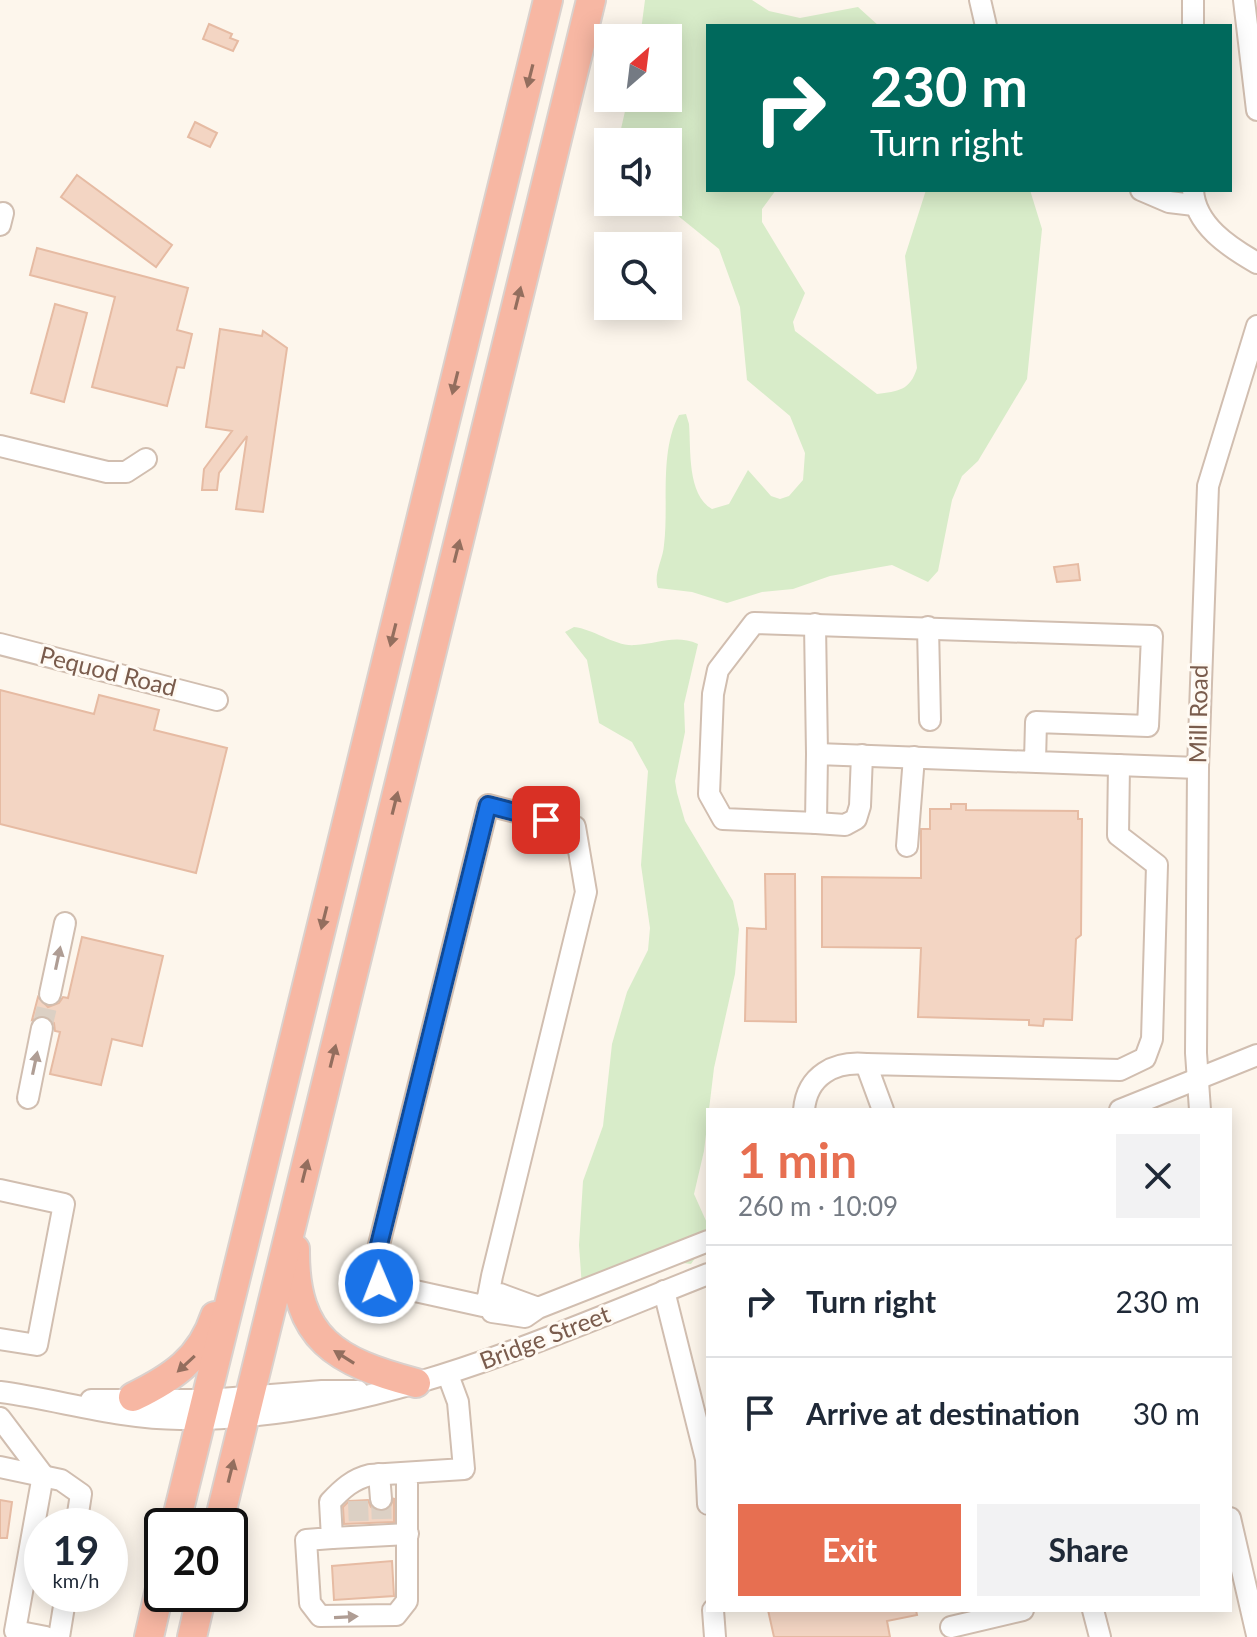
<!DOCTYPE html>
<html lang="en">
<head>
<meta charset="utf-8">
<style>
  :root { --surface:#fff; --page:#f2f2f3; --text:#1f2937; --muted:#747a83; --line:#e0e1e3; --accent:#e76f51 }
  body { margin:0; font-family:Lato,sans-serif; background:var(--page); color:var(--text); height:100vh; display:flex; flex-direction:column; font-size:30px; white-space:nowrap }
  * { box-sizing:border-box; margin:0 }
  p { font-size:26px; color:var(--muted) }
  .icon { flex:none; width:44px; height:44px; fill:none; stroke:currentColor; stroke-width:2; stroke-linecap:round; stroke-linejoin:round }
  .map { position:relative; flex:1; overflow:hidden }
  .details { position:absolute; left:706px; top:1108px; width:526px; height:504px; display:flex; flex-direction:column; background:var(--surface); border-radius:0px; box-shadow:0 4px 20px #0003 }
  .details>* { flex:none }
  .hud { position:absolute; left:706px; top:24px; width:526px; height:168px; border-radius:0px; box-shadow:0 4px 20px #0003; background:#00695c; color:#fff; overflow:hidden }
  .needle { width:52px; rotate:28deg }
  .controls { position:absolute; left:594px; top:24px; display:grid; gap:16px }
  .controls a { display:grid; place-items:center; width:88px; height:88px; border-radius:0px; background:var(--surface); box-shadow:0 4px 20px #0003; font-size:40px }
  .speed { position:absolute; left:24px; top:1508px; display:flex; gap:16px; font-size:40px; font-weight:700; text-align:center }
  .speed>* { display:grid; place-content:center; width:104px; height:104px; border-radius:50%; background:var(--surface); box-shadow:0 4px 20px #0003; line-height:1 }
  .speed small { font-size:20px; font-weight:400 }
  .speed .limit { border:4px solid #111; border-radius:12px; background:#fff; color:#111 }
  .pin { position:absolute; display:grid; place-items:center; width:68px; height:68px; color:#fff; margin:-34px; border-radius:16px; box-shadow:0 4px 12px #0006 }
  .me { position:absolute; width:88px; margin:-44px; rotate:359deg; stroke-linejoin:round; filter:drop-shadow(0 0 6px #0008) }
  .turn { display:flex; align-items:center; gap:28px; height:168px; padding:0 32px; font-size:36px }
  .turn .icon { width:104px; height:104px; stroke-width:2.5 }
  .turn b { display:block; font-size:56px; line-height:68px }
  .round { display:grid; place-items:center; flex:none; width:84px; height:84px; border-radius:0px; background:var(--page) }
  .headline { display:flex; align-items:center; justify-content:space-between; height:136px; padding:0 32px }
  h1 { font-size:48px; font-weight:700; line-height:60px; color:var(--accent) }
  .action { display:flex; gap:16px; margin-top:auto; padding:16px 32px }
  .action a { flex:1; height:92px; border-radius:0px; background:var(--accent); color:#fff; font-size:32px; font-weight:700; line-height:92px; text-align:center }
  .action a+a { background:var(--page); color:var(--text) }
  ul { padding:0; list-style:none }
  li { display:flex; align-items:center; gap:24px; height:112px; padding:0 32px; border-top:2px solid var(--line) }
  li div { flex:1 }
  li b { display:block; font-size:30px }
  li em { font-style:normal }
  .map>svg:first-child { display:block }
  .green { fill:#d8ecc9 }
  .building { fill:#f3d5c3; stroke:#e6bba3; stroke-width:2 }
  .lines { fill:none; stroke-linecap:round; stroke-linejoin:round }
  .minor-tunnel { stroke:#dcd0c4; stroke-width:20; stroke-dasharray:20 10; stroke-linecap:butt }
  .minor-casing { stroke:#d1beb0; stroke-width:24 }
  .highway-casing { stroke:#dad1cd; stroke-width:32 }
  .minor { stroke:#fff; stroke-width:20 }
  .highway { stroke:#f7b7a3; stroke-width:28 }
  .oneway { fill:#936e5e }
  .oneway2 { fill:#af9d94 }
  .route-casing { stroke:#114b97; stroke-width:20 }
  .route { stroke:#1a73e8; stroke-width:14 }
  .labels { text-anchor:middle; stroke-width:6; stroke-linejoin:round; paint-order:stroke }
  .street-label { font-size:24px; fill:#7a5c4d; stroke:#fffaf3 }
</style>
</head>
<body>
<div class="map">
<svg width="1257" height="1637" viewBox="0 0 1257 1637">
  <rect width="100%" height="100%" fill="#fdf6ec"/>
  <g class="green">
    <path d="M 645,0 L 752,0 L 769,11 L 800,18 L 858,7 L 879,26 L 708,26 L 708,190 L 776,190 L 762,209 L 762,222 L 805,293 L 793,322 L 795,331 L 877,394 C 898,391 910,391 917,368 L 905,256 L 926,190 L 1030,190 L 1042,229 L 1027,379 L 978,461 L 962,476 L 952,500 L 938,571 L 928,582 L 892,565 L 830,576 L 793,589 L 762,592 L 727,603 L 692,592 L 658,588 C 653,574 663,560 664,545 C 669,505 659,452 679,415 L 686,414 L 689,424 C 691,449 687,495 712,509 L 729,504 L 748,470 L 771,496 L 780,499 L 789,496 L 803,480 L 805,453 L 790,416 L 747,380 L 740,307 L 719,249 L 661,202 L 668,202 L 668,142 L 618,142 L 628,98 L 668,98 L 668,38 L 640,38 Z"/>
    <path d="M 574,627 C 594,629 616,647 635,645 C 658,644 675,634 698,644 L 684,704 L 685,732 L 675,781 L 677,793 L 685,821 L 733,901 L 739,929 L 735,974 L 714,1068 L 704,1151 L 694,1194 L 707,1223 L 708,1239 L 691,1264 L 667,1261 L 619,1289 L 605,1293 L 582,1288 L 579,1245 L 583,1181 L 603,1126 L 612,1044 L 627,992 L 648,950 L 650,928 L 641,865 L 648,771 L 632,742 L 599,723 L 587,660 L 565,632 Z"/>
  </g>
  <g class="building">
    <path d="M 209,24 L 232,34 L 230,38 L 238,41 L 233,51 L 203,39 Z"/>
    <path d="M 195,122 L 217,133 L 210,147 L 188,137 Z"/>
    <path d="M 77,175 L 172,245 L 156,267 L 61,197 Z"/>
    <path d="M 37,248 L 188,288 L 177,330 L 192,334 L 184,368 L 177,367 L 167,406 L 92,387 L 115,297 L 30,275 Z"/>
    <path d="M 55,304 L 87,313 L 64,402 L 31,393 Z"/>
    <path d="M 220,329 L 262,336 L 263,331 L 287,348 L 263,512 L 236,509 L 247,436 L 219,473 L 217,490 L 202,490 L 204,469 L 232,431 L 206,427 Z"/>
    <path d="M 1078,564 L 1080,580 L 1057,582 L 1054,567 Z"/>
    <path d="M 0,690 L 94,714 L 99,695 L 159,710 L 154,730 L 227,748 L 196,873 L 0,824 Z"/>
    <path d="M 951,804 L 966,804 L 966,810 L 1078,811 L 1078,819 L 1082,819 L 1081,935 L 1076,939 L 1072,1020 L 1044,1019 L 1043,1026 L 1029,1025 L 1029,1020 L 918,1017 L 921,948 L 822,947 L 822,877 L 921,878 L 921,829 L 930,829 L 930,809 L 951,809 Z"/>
    <path d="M 765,874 L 795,874 L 796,1022 L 745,1021 L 747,928 L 766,929 Z"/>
    <path d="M 82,937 L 163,956 L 142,1046 L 112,1039 L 101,1085 L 50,1074 L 60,1032 L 55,1031 L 54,1023 L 45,1016 L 32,1020 L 38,997 L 48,1007 L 59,1003 L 63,997 L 68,998 Z"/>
    <path d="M 394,1498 L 394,1522 L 344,1524 L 343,1507 L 349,1501 L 368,1500 L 371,1507 L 381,1512 L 389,1509 Z"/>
    <path d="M 0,1500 L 12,1502 L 7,1538 L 0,1538 Z"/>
    <path d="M 392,1561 L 394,1596 L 334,1600 L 332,1566 Z"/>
    <path d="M 768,1610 L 916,1610 L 917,1615 L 887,1621 L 890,1637 L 774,1637 Z"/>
  </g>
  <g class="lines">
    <g class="minor-tunnel">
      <path d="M 42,1028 L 50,994"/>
      <path d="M 381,1499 L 382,1528"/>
      <path d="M 358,1501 L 359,1529"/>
    </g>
    <defs>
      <g id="minor">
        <path d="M 980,0 L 986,26"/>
        <path d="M 1193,0 L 1193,26"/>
        <path d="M 1244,0 L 1257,110"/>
        <path d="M 1141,190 L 1169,202 L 1194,205"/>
        <path d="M 1193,190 C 1195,225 1229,247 1257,263"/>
        <path d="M 0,225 L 3,213"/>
        <path d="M 0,446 L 107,472 L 126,472 L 146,459"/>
        <path d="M 815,624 L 817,754"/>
        <path d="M 928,627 L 930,720"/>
        <path d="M 0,644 L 217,700"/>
        <path d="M 1035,761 L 1036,722 L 1148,726 L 1152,636 L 754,623 L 718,670 L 713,694 L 709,794 L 723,819 L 816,823 L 817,754 L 1198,768"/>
        <path d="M 816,823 L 845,825 L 856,819 L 860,806 L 862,755"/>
        <path d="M 907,846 L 914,757"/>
        <path d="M 50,994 L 65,923"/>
        <path d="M 28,1098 L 42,1028"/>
        <path d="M 804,1110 C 807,1075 835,1061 866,1064"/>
        <path d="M 883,1110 L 866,1064 L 1120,1070 L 1145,1058 L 1152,1039 L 1157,865 L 1118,835 L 1119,765"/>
        <path d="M 1120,1110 L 1257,1055"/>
        <path d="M 1200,1110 L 1196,1053 L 1198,768 L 1208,486 L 1257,326"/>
        <path d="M 0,1190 L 64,1204 L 37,1345 L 0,1339"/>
        <path d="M 664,1291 L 706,1459 L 708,1504"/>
        <path d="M 538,1308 L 500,1294 L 488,1297 L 483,1306 L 379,1283 L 372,1273 L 488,805 L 575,827 L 586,892 L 492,1276 L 488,1297 L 492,1312 L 525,1317 L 538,1308 L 708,1241"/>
        <path d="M 0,1392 C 60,1400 119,1419 180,1419 C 367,1421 538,1341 708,1274"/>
        <path d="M 91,1400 L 207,1400 L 322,1391 L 358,1391"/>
        <path d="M 0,1418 L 43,1475 L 15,1631 L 46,1637"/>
        <path d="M 0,1467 L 61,1480 L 81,1494 L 76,1526"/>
        <path d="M 407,1473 L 407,1601 L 396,1615 L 320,1616 L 310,1603 L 306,1540 L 332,1538 L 330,1502 C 342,1489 353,1479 370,1475 L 464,1469 L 458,1402 L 448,1375"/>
        <path d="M 379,1474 L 381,1499"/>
        <path d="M 1230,1518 L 1257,1635"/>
        <path d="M 332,1538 L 408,1534"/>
        <path d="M 713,1610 L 715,1637"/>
        <path d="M 1093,1610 L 1100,1637"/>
        <path d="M 951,1627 L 1023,1610"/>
        <path d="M 59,1637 L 66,1594"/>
      </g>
      <g id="highway">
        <path d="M 295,1249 C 294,1340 337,1362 416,1383"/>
        <path d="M 133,1397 C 172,1378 201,1359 215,1316"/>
        <path d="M 175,1526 L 548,0"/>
        <path d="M 218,1526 L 591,0"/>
        <path d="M 149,1637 L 162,1580"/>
        <path d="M 192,1637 L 202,1594"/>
      </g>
    </defs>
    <use href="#minor" class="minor-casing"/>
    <use href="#highway" class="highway-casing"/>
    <use href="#minor" class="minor"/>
    <use href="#highway" class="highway"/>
  </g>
  <defs><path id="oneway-solid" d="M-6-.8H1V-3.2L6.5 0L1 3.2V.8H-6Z" transform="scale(2)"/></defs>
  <g class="oneway">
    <use href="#oneway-solid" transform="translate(530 76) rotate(104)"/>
    <use href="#oneway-solid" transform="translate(518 298) rotate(-76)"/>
    <use href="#oneway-solid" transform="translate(455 383) rotate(104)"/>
    <use href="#oneway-solid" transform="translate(457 551) rotate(-76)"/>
    <use href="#oneway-solid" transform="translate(393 635) rotate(104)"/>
    <use href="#oneway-solid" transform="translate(395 803) rotate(-76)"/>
    <use href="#oneway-solid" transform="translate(324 918) rotate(104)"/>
    <use href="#oneway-solid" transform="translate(333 1056) rotate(-76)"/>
    <use href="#oneway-solid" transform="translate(305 1171) rotate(-76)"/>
    <use href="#oneway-solid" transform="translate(344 1357) rotate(-148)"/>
    <use href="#oneway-solid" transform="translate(186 1364) rotate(137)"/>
    <use href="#oneway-solid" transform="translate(231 1471) rotate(-76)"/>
  </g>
  <g class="oneway2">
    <use href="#oneway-solid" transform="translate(58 958) rotate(-78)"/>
    <use href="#oneway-solid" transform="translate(35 1063) rotate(-78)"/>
    <use href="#oneway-solid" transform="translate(346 1617) rotate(-3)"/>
  </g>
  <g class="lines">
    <defs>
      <path id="route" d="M 379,1283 L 372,1273 L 488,805 L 546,820"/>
    </defs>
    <use href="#route" class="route-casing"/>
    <use href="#route" class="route"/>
  </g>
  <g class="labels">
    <g class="street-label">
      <text transform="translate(108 672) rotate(14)" y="8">Pequod Road</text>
      <text transform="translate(1199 714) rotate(-89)" y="8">Mill Road</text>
      <text transform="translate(545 1338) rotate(-21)" y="8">Bridge Street</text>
    </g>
  </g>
</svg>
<div class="controls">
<a><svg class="needle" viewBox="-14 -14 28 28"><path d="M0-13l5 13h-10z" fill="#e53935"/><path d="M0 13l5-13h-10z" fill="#747a83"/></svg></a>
<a><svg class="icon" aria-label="sound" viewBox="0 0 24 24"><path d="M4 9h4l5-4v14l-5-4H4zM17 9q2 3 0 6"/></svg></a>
<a><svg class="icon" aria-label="search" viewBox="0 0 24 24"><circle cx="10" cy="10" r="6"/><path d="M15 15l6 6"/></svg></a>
</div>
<div class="speed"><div>19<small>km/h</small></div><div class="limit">20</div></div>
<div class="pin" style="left:546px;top:820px;background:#d93025"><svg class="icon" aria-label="arrive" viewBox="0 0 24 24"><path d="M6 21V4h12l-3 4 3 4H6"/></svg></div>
<svg class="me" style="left:379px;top:1283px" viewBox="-20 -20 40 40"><circle r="17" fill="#1a73e8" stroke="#fff" stroke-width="3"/><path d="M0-11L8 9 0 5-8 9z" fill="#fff"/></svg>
<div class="hud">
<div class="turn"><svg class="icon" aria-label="right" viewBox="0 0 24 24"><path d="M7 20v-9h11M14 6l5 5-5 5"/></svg><div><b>230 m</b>Turn right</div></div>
</div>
<section class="details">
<div class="headline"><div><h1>1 min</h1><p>260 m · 10:09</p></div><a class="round"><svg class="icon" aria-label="close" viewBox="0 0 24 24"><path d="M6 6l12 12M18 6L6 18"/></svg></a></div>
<ul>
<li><svg class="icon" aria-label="right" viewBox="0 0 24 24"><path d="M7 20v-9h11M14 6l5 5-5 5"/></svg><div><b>Turn right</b></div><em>230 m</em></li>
<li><svg class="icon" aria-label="arrive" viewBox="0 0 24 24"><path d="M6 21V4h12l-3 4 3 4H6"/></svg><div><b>Arrive at destination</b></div><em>30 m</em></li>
</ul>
<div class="action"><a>Exit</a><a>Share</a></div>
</section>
</div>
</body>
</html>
